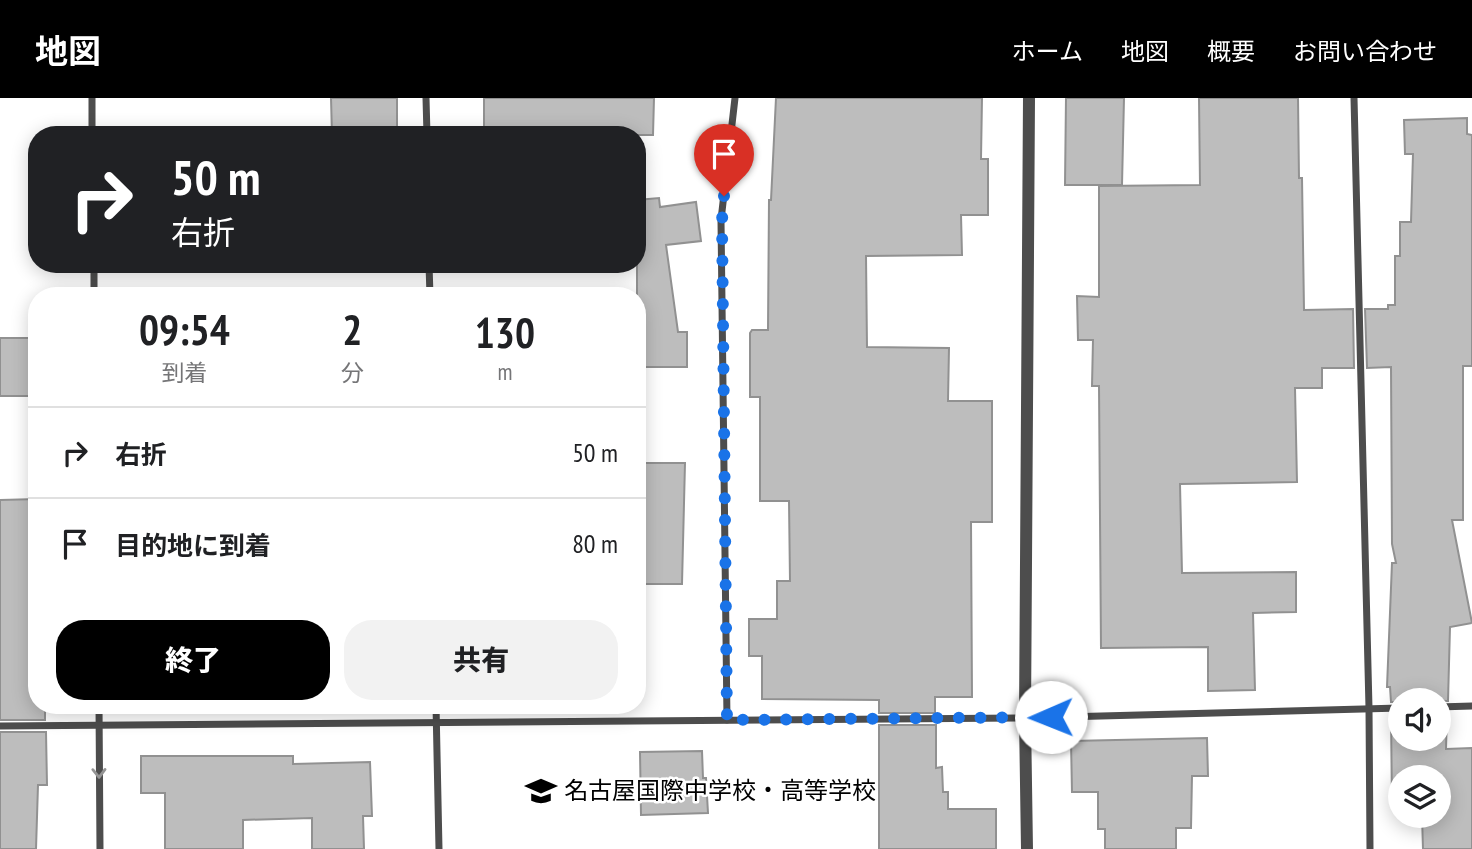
<!DOCTYPE html>
<html lang="ja">
<head>
<meta charset="utf-8">
<style>
  :root { --surface:#fff; --page:#f2f2f2; --text:#202124; --muted:#757577; --line:#e0e0e0; --accent:#000 }
  body { margin:0; font-family:"PT Sans Narrow","Noto Sans JP",sans-serif; background:var(--page); color:var(--text); height:100vh; display:flex; flex-direction:column; font-size:26px; white-space:nowrap }
  * { box-sizing:border-box; margin:0 }
  p { font-size:23px; color:var(--muted) }
  .icon { flex:none; width:38px; height:38px; fill:none; stroke:currentColor; stroke-width:2; stroke-linecap:round; stroke-linejoin:round }
  .map { position:relative; flex:1; overflow:hidden }
  .panel { position:absolute; left:28px; top:189px; width:618px; height:427px; display:flex; flex-direction:column; background:var(--surface); border-radius:28px; box-shadow:0 4px 18px #0003 }
  .panel>* { flex:none }
  .banner { position:absolute; left:28px; top:28px; width:618px; height:147px; border-radius:28px; box-shadow:0 4px 18px #0003; background:#202124; color:#fff; overflow:hidden }
  .controls { position:absolute; left:1388px; top:590px; display:grid; gap:14px }
  .controls a { display:grid; place-items:center; width:63px; height:63px; border-radius:50%; background:var(--surface); box-shadow:0 4px 18px #0003; font-size:35px }
  .pin { position:absolute; display:grid; place-items:center; width:60px; height:60px; color:#fff; margin:-72px -30px; border-radius:50% 50% 50% 0; rotate:-45deg; box-shadow:0 0 7px #0007 }
  .pin .icon { rotate:45deg }
  .me { position:absolute; width:77px; margin:-38px; rotate:269deg; stroke-linejoin:round; filter:drop-shadow(0 0 5px #0008) }
  .turn { display:flex; align-items:center; gap:24px; height:147px; padding:0 28px; font-size:32px }
  .turn .icon { width:91px; height:91px; stroke-width:2.5 }
  .turn b { display:block; font-size:49px; line-height:60px }
  .eta { display:flex; justify-content:space-evenly; align-items:center; height:119px; text-align:center }
  .eta b { font-size:42px; font-weight:800; line-height:49px }
  .action { display:flex; gap:14px; margin-top:auto; padding:14px 28px }
  .action a { flex:1; height:80px; border-radius:28px; background:var(--accent); color:#fff; font-size:28px; font-weight:800; line-height:80px; text-align:center }
  .action a+a { background:var(--page); color:var(--text) }
  ul { padding:0; list-style:none }
  li { display:flex; align-items:center; gap:21px; height:91px; padding:0 28px; border-top:2px solid var(--line) }
  li div { flex:1 }
  li b { display:block; font-size:26px }
  li em { font-style:normal }
  header { display:flex; align-items:center; gap:42px; box-sizing:border-box; height:98px; padding:0 35px; background:var(--accent); color:#fff }
  header strong { font-size:33px }
  nav { display:flex; gap:38px; margin-inline-start:auto; font-size:24px }
  .map>svg:first-child { display:block }
  .building { fill:#bdbdbd; stroke:#919191; stroke-width:2 }
  .lines { fill:none; stroke-linecap:round; stroke-linejoin:round }
  .minor { stroke:#4d4d4d; stroke-width:7 }
  .tertiary { stroke:#4d4d4d; stroke-width:12 }
  .oneway { stroke:#949494 }
  .route { stroke:#1a73e8; stroke-width:12; stroke-dasharray:0 21.6 }
  .labels { text-anchor:middle; stroke-width:5; stroke-linejoin:round; paint-order:stroke }
  .poi-label { font-size:24px; fill:#000; stroke:#fff; text-anchor:start }
</style>
</head>
<body>
<header>
<strong>地図</strong>
<nav><a>ホーム</a><a>地図</a><a>概要</a><a>お問い合わせ</a></nav>
</header>
<div class="map">
<svg width="1472" height="751" viewBox="0 0 1472 751">
  <rect width="100%" height="100%" fill="#fff"/>
  <g class="building">
    <path d="M 331,0 L 397,0 L 397,37 L 332,37 Z"/>
    <path d="M 484,0 L 654,0 L 653,37 L 484,37 Z"/>
    <path d="M 776,0 L 982,0 L 981,61 L 988,61 L 988,117 L 961,117 L 962,157 L 866,158 L 867,249 L 949,250 L 948,303 L 992,303 L 992,424 L 971,424 L 972,599 L 935,599 L 935,615 L 879,615 L 879,602 L 762,601 L 762,558 L 749,558 L 749,521 L 777,521 L 777,483 L 790,483 L 789,403 L 760,403 L 760,299 L 750,299 L 750,235 L 752,232 L 768,232 L 769,102 L 771,102 Z"/>
    <path d="M 1066,0 L 1124,0 L 1122,87 L 1065,87 Z"/>
    <path d="M 1199,0 L 1298,0 L 1299,80 L 1302,80 L 1304,212 L 1353,211 L 1354,270 L 1322,270 L 1322,290 L 1295,290 L 1297,384 L 1180,386 L 1182,475 L 1296,474 L 1296,514 L 1253,515 L 1255,592 L 1208,593 L 1208,549 L 1101,550 L 1099,288 L 1092,288 L 1093,242 L 1078,242 L 1077,198 L 1099,199 L 1099,88 L 1200,87 Z"/>
    <path d="M 1467,20 L 1467,36 L 1472,37 L 1472,268 L 1463,268 L 1463,422 L 1452,422 L 1472,525 L 1450,529 L 1448,603 L 1400,602 L 1400,604 L 1391,604 L 1390,589 L 1387,589 L 1392,465 L 1396,465 L 1392,446 L 1391,269 L 1367,270 L 1365,211 L 1388,211 L 1388,207 L 1395,207 L 1395,158 L 1400,158 L 1400,124 L 1411,124 L 1413,56 L 1405,56 L 1404,22 Z"/>
    <path d="M 659,100 L 660,109 L 696,104 L 701,143 L 666,147 L 678,234 L 687,234 L 687,269 L 637,269 L 637,102 Z"/>
    <rect x="0" y="240" width="37" height="58"/>
    <path d="M 637,365 L 685,365 L 682,486 L 637,486 Z"/>
    <path d="M 37,401 L 33,537 L 37,537 L 37,607 L 45,607 L 45,622 L 0,622 L 0,402 Z"/>
    <path d="M 1438,615 L 1447,615 L 1446,651 L 1472,650 L 1472,751 L 1423,751 L 1422,718 L 1438,718 L 1438,679 L 1400,679 L 1400,708 L 1392,708 L 1391,616 L 1400,616 L 1400,640 L 1438,640 Z"/>
    <path d="M 879,627 L 936,627 L 936,670 L 942,669 L 943,694 L 948,694 L 948,711 L 996,711 L 996,751 L 879,751 Z"/>
    <path d="M 0,634 L 46,634 L 47,687 L 38,687 L 36,751 L 0,751 Z"/>
    <path d="M 1207,640 L 1208,678 L 1192,678 L 1191,730 L 1176,730 L 1176,751 L 1105,751 L 1105,731 L 1098,731 L 1098,694 L 1072,694 L 1071,643 Z"/>
    <path d="M 702,653 L 703,680 L 706,680 L 708,715 L 641,717 L 640,654 Z"/>
    <path d="M 141,658 L 293,658 L 293,666 L 370,664 L 372,718 L 363,718 L 364,751 L 312,751 L 312,720 L 243,722 L 243,751 L 165,751 L 165,695 L 141,695 Z"/>
  </g>
  <g class="lines">
    <g class="minor">
      <path d="M 92,0 L 92,37"/>
      <path d="M 426,0 L 427,37"/>
      <path d="M 1354,0 L 1369,610 L 1370,751"/>
      <path d="M 94,166 L 94,198"/>
      <path d="M 429,166 L 430,198"/>
      <path d="M 99,607 L 100,751"/>
      <path d="M 436,607 L 439,751"/>
      <path d="M 1438,609 L 1472,608"/>
      <path d="M 727,622 L 721,122 L 735,0"/>
      <path d="M 0,628 L 1025,620 L 1400,610"/>
    </g>
    <path class="tertiary" d="M 1027,751 L 1025,620 L 1029,0"/>
  </g>
  <defs><path id="oneway-chevron" d="M-2-3.5L2.5 0L-2 3.5" fill="none" stroke-width="1.6" stroke-linecap="round" stroke-linejoin="round" transform="scale(1.75)"/></defs>
  <use class="oneway" href="#oneway-chevron" transform="translate(99 675) rotate(89)"/>
  <g class="lines">
    <path class="route" d="M 724,98 L 722,122 L 727,622 L 1051,619"/>
  </g>
  <defs>
    <symbol id="school-bare" viewBox="-9 -9 18 18"><path d="M0-5L7-2L0 1L-7-2ZM-4 1L0 2.5L4 1V4Q0 6-4 4Z" fill="#000" stroke="#fff" stroke-width="2.5" paint-order="stroke"/></symbol>
  </defs>
  <g fill-rule="evenodd">
    <use href="#school-bare" x="519" y="671" width="44" height="44"/>
  </g>
  <g class="labels">
    <g class="poi-label">
      <text x="564" y="701">名古屋国際中学校・高等学校</text>
    </g>
  </g>
</svg>
<div class="controls">
<a><svg class="icon" aria-label="sound" viewBox="0 0 24 24"><path d="M4 9h4l5-4v14l-5-4H4zM17 9q2 3 0 6"/></svg></a>
<a><svg class="icon" aria-label="layers" viewBox="0 0 24 24"><path d="M12 4l9 5-9 5-9-5zM3 14l9 5 9-5"/></svg></a>
</div>
<div class="pin" style="left:724px;top:98px;background:#d93025"><svg class="icon" aria-label="arrive" viewBox="0 0 24 24"><path d="M6 21V4h12l-3 4 3 4H6"/></svg></div>
<svg class="me" style="left:1051px;top:619px" viewBox="-20 -20 40 40"><circle r="19" fill="#fff"/><path d="M0-13L10 11 0 6-10 11z" fill="#1a73e8"/></svg>
<div class="banner">
<div class="turn"><svg class="icon" aria-label="right" viewBox="0 0 24 24"><path d="M7 20v-9h11M14 6l5 5-5 5"/></svg><div><b>50 m</b>右折</div></div>
</div>
<section class="panel">
<div class="eta">
<div><b>09:54</b><p>到着</p></div>
<div><b>2</b><p>分</p></div>
<div><b>130</b><p>m</p></div>
</div>
<ul>
<li><svg class="icon" aria-label="right" viewBox="0 0 24 24"><path d="M7 20v-9h11M14 6l5 5-5 5"/></svg><div><b>右折</b></div><em>50 m</em></li>
<li><svg class="icon" aria-label="arrive" viewBox="0 0 24 24"><path d="M6 21V4h12l-3 4 3 4H6"/></svg><div><b>目的地に到着</b></div><em>80 m</em></li>
</ul>
<div class="action"><a>終了</a><a>共有</a></div>
</section>
</div>
</body>
</html>
